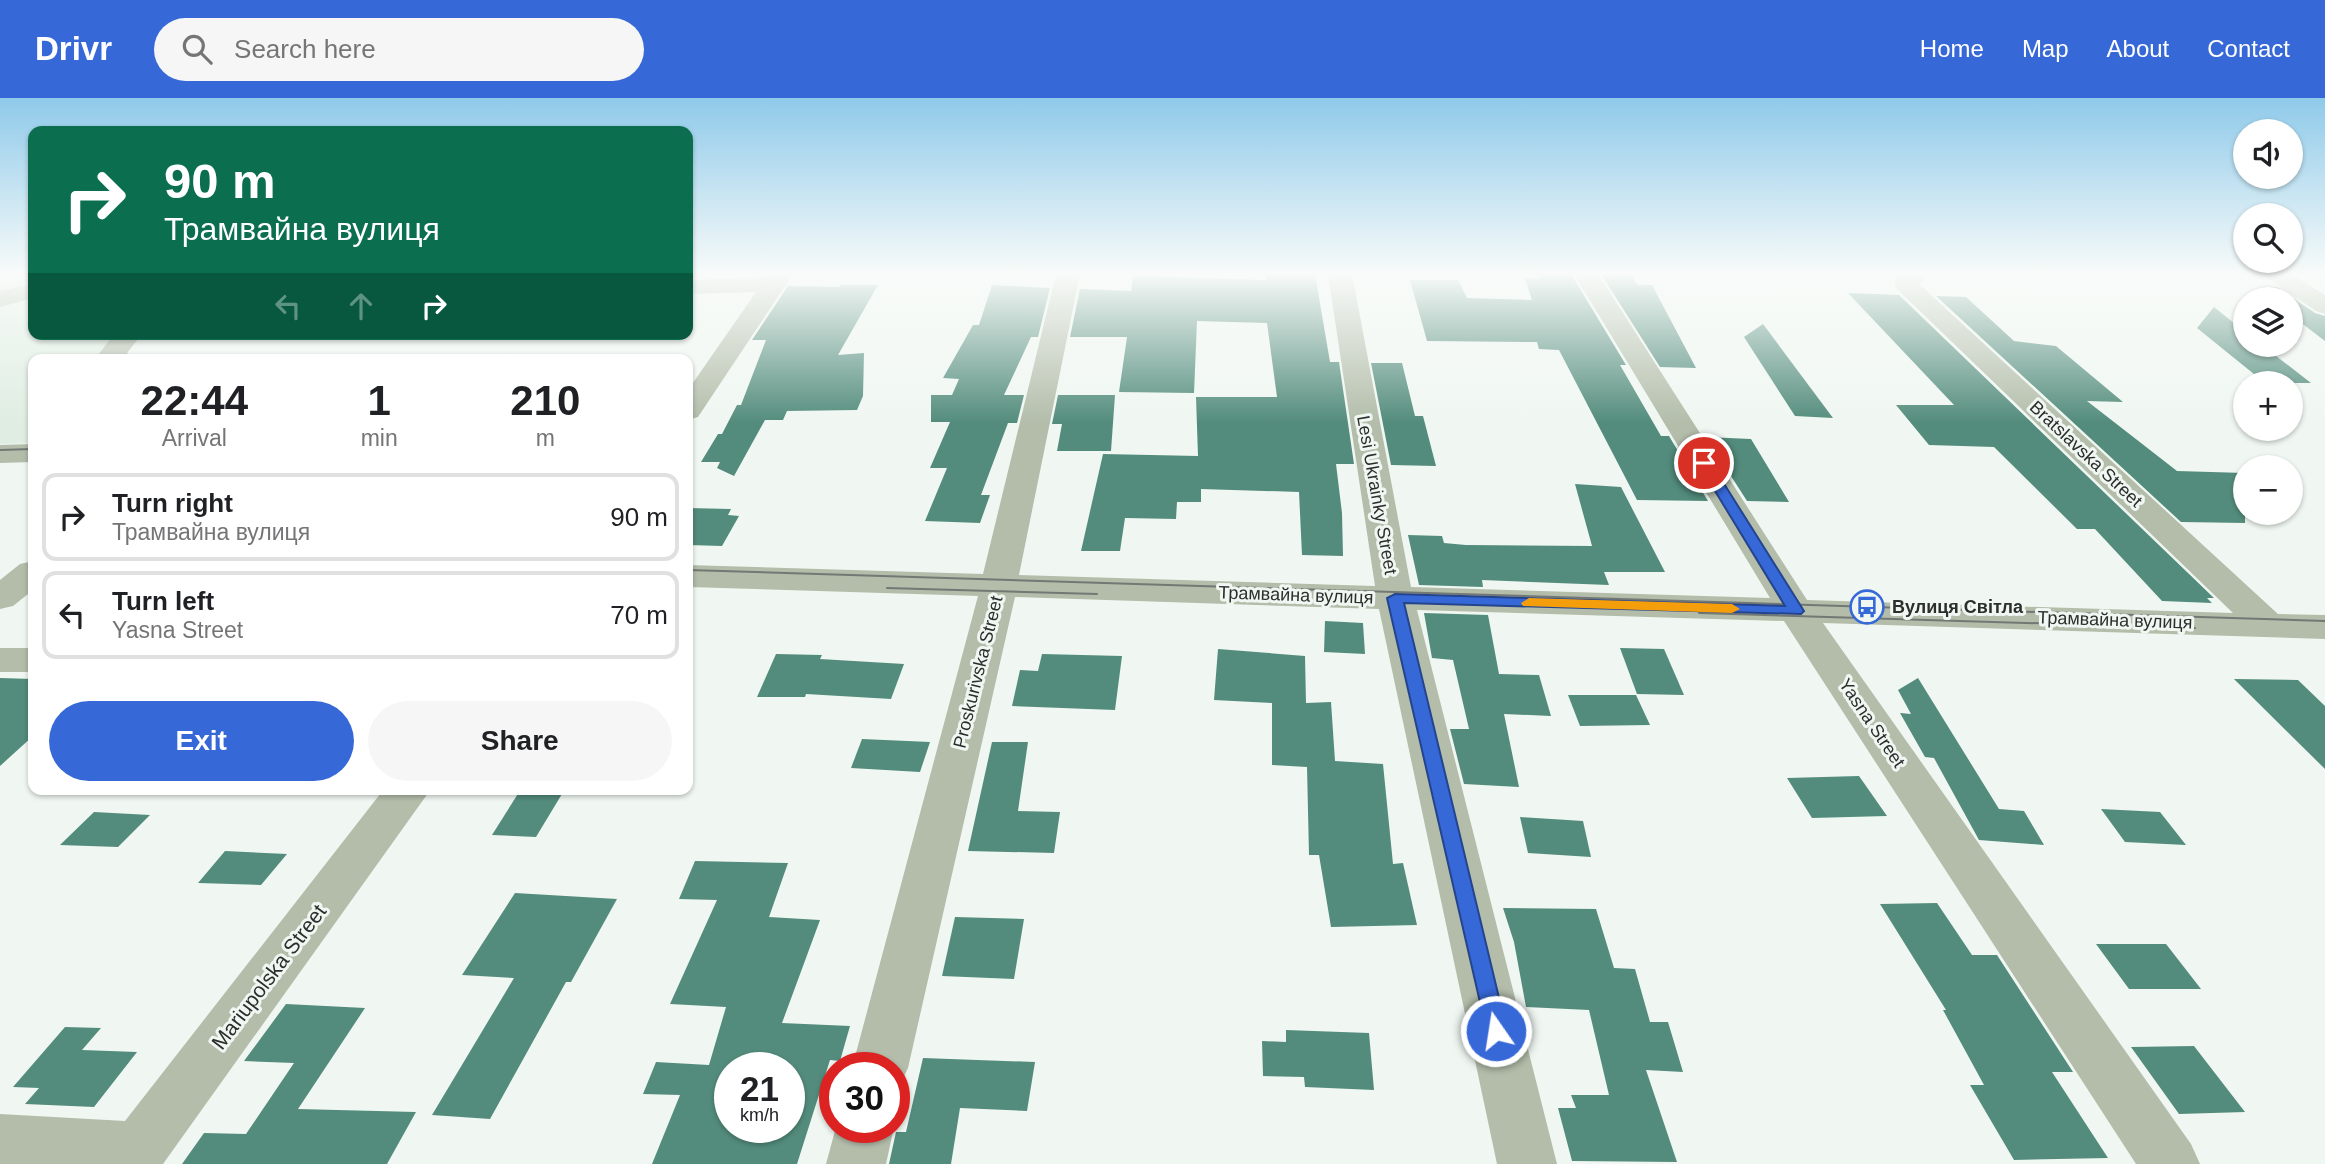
<!DOCTYPE html>
<html lang="en">
<head>
<meta charset="utf-8">
<style>
  :root { --surface:#fff; --page:#f6f6f6; --text:#202124; --muted:#757577; --line:#e0e0e0; --accent:#3768d8 }
  body { margin:0; font-family:Arial,sans-serif; background:var(--page); color:var(--text); height:100vh; display:flex; flex-direction:column; font-size:26px; white-space:nowrap }
  * { box-sizing:border-box; margin:0 }
  p { font-size:23px; color:var(--muted) }
  .icon { flex:none; width:38px; height:38px; fill:none; stroke:currentColor; stroke-width:2; stroke-linecap:round; stroke-linejoin:round }
  .map { position:relative; flex:1; overflow:hidden }
  .sheet { position:absolute; left:28px; top:256px; width:665px; height:441px; display:flex; flex-direction:column; background:var(--surface); border-radius:14px; box-shadow:0 2px 5px #0004 }
  .sheet>* { flex:none }
  .top-card { position:absolute; left:28px; top:28px; width:665px; height:214px; border-radius:14px; box-shadow:0 2px 5px #0004; background:#0b6e4f; color:#fff; overflow:hidden }
  .fabs { position:absolute; left:2233px; top:21px; display:grid; gap:14px }
  .fabs a { display:grid; place-items:center; width:70px; height:70px; border-radius:50%; background:var(--surface); box-shadow:0 2px 5px #0004; font-size:35px }
  .speed { position:absolute; left:714px; top:954px; display:flex; gap:14px; font-size:35px; font-weight:700; text-align:center }
  .speed>* { display:grid; place-content:center; width:91px; height:91px; border-radius:50%; background:var(--surface); box-shadow:0 2px 5px #0004; line-height:1 }
  .speed small { font-size:18px; font-weight:400 }
  .speed .limit { border:10px solid #d22; background:#fff; color:#111 }
  .pin { position:absolute; display:grid; place-items:center; width:60px; height:60px; color:#fff; margin:-30px; border:4px solid #fff; border-radius:50%; box-shadow:0 2px 7px #0007 }
  .me { position:absolute; width:77px; margin:-38px; rotate:347deg; stroke-linejoin:round; filter:drop-shadow(0 0 5px #0008) }
  .turn { display:flex; align-items:center; gap:24px; height:147px; padding:0 21px; font-size:32px }
  .turn .icon { width:91px; height:91px; stroke-width:2.5 }
  .turn b { display:block; font-size:49px; line-height:60px }
  .lanes { display:flex; align-items:center; height:66px; padding:0 21px; background:#0003; justify-content:center; gap:35px; direction:ltr }
  .lanes .off { opacity:.35 }
  .eta { display:flex; justify-content:space-evenly; align-items:center; height:119px; text-align:center }
  .eta b { font-size:42px; font-weight:700; line-height:49px }
  .cta { display:flex; gap:14px; margin-top:auto; padding:14px 21px }
  .cta a { flex:1; height:80px; border-radius:42px; background:var(--accent); color:#fff; font-size:28px; font-weight:700; line-height:80px; text-align:center }
  .cta a+a { background:var(--page); color:var(--text) }
  ul { padding:0; list-style:none }
  li { display:flex; align-items:center; gap:21px; height:88px; margin:0 14px 10px; padding:0 7px; border:4px solid var(--line); border-radius:14px }
  li div { flex:1 }
  li b { display:block; font-size:26px }
  li em { font-style:normal }
  header { display:flex; align-items:center; gap:42px; box-sizing:border-box; height:98px; padding:0 35px; background:var(--accent); color:#fff }
  header strong { font-size:33px }
  nav { display:flex; gap:38px; margin-inline-start:auto; font-size:24px }
  .search { width:490px; height:63px; background:var(--page); display:flex; align-items:center; gap:18px; box-sizing:border-box; padding:0 24px; border-radius:38px; color:var(--muted); font-size:26px }
  .map>svg:first-child { display:block }
  .built { fill:#dfede2 }
  .building { fill:#538c7c; fill-rule:evenodd }
  .lines { fill:none; stroke-linecap:round; stroke-linejoin:round }
  .minor { fill:#b3bdaa; fill-rule:evenodd }
  .tram { stroke:#747874; stroke-width:2 }
  .route { fill:#3768d8; stroke:#24448c; stroke-width:2 }
  .slow { fill:#f59e0b }
  .labels { text-anchor:middle; stroke-width:6; stroke-linejoin:round; paint-order:stroke }
  .street-label { font-size:18px; fill:#2c2e2c; stroke:#f0f7f2 }
  .poi-label { font-size:18px; font-weight:bold; fill:#2c2e2c; stroke:#f0f7f2; text-anchor:start }
  .near-street-label { font-size:21px; fill:#2c2e2c; stroke:#f0f7f2 }
</style>
</head>
<body>
<header>
<strong>Drivr</strong>
<div class="search"><svg class="icon" aria-label="search" viewBox="0 0 24 24"><circle cx="10" cy="10" r="6"/><path d="M15 15l6 6"/></svg>Search here</div>
<nav><a>Home</a><a>Map</a><a>About</a><a>Contact</a></nav>
</header>
<div class="map">
<svg width="2325" height="1066" viewBox="0 0 2325 1066">
  <rect width="100%" height="100%" fill="#f0f7f2"/>
  <path class="built" d="M 0,176 L 33,176 L 33,236 L 136,236 L 127,254 L 132,261 L 33,261 L 33,345 L 0,346 Z"/>
  <g class="building">
    <path d="M 1266,176 L 1315,176 L 1330,264 L 1339,264 L 1354,366 L 1336,366 L 1342,415 L 1343,458 L 1302,457 L 1299,394 L 1201,391 L 1201,404 L 1177,404 L 1176,421 L 1125,420 L 1120,453 L 1081,453 L 1103,356 L 1198,358 L 1196,299 L 1277,299 L 1267,225 L 1197,223 L 1194,295 L 1119,294 L 1127,239 L 1070,239 L 1080,191 L 1131,193 L 1133,178 L 1266,182 Z"/>
    <path d="M 1538,176 L 1571,176 L 1626,267 L 1620,267 L 1661,338 L 1669,338 L 1708,403 L 1637,402 L 1559,252 L 1539,251 L 1537,244 L 1427,243 L 1410,182 L 1458,182 L 1467,200 L 1532,202 L 1525,180 L 1540,181 Z"/>
    <path d="M 1601,176 L 1631,176 L 1637,187 L 1652,187 L 1696,270 L 1660,269 Z"/>
    <path d="M 840,187 L 878,187 L 838,257 L 864,255 L 863,298 L 857,312 L 787,313 L 783,322 L 765,322 L 734,378 L 717,370 L 720,364 L 701,364 L 718,336 L 722,336 L 737,307 L 741,307 L 766,242 L 752,242 L 788,188 L 839,189 Z"/>
    <path d="M 992,187 L 1050,190 L 1038,239 L 1031,239 L 1004,297 L 1024,297 L 1017,325 L 1008,325 L 981,397 L 990,397 L 980,425 L 925,423 L 947,370 L 930,370 L 950,324 L 931,324 L 931,297 L 952,297 L 959,281 L 943,280 L 973,227 L 979,227 Z"/>
    <path d="M 2277,189 L 2315,215 L 2325,218 L 2325,243 L 2291,217 L 2291,201 L 2270,201 L 2257,191 Z"/>
    <path d="M 1848,195 L 1899,197 L 2214,500 L 2207,500 L 2212,505 L 2162,503 L 2095,431 L 2077,431 L 1994,349 L 1929,347 L 1896,307 L 1954,307 Z"/>
    <path d="M 1936,198 L 1966,199 L 2014,243 L 2056,248 L 2123,304 L 2087,303 L 2177,373 L 2245,375 L 2245,425 L 2181,424 Z"/>
    <path d="M 2214,209 L 2245,234 L 2245,247 L 2262,247 L 2311,285 L 2265,285 L 2197,230 Z"/>
    <path d="M 1763,226 L 1833,320 L 1795,318 L 1744,239 Z"/>
    <path d="M 1371,265 L 1402,265 L 1415,318 L 1423,318 L 1436,368 L 1391,367 Z"/>
    <path d="M 1058,297 L 1115,297 L 1111,353 L 1057,353 L 1062,326 L 1052,326 Z"/>
    <path d="M 1706,339 L 1751,341 L 1789,404 L 1747,403 Z"/>
    <path d="M 1575,386 L 1621,389 L 1665,474 L 1604,474 L 1609,487 L 1482,482 L 1483,489 L 1419,487 L 1408,437 L 1442,438 L 1444,445 L 1466,447 L 1592,448 Z"/>
    <path d="M 688,410 L 731,411 L 728,417 L 739,418 L 722,448 L 688,447 Z"/>
    <path d="M 1424,515 L 1488,517 L 1499,576 L 1539,577 L 1551,618 L 1504,616 L 1519,689 L 1464,686 L 1450,631 L 1469,631 L 1453,562 L 1432,560 Z"/>
    <path d="M 1325,523 L 1363,525 L 1365,556 L 1324,554 Z"/>
    <path d="M 1620,550 L 1664,551 L 1684,597 L 1637,596 Z"/>
    <path d="M 1218,551 L 1305,558 L 1306,605 L 1331,604 L 1335,663 L 1383,666 L 1393,766 L 1403,765 L 1417,827 L 1331,829 L 1319,757 L 1309,757 L 1307,669 L 1272,667 L 1272,605 L 1214,602 Z"/>
    <path d="M 776,556 L 822,557 L 820,561 L 904,566 L 891,601 L 806,596 L 805,599 L 757,599 Z"/>
    <path d="M 1042,556 L 1122,558 L 1115,612 L 1012,608 L 1020,572 L 1038,573 Z"/>
    <path d="M 0,580 L 33,581 L 33,638 L 0,668 Z"/>
    <path d="M 1918,580 L 1999,711 L 2024,713 L 2044,747 L 1979,742 L 1934,660 L 1925,659 L 1900,615 L 1911,616 L 1898,592 Z"/>
    <path d="M 2234,581 L 2298,582 L 2325,608 L 2325,671 Z"/>
    <path d="M 1568,597 L 1636,597 L 1650,627 L 1580,628 Z"/>
    <path d="M 862,641 L 930,644 L 920,674 L 851,670 Z"/>
    <path d="M 992,644 L 1028,644 L 1018,713 L 1060,714 L 1054,755 L 968,753 Z"/>
    <path d="M 1859,678 L 1887,718 L 1812,720 L 1787,680 Z"/>
    <path d="M 521,691 L 565,691 L 536,739 L 492,737 Z"/>
    <path d="M 2101,711 L 2160,714 L 2186,747 L 2125,744 Z"/>
    <path d="M 94,714 L 150,717 L 118,749 L 60,747 Z"/>
    <path d="M 1520,719 L 1583,723 L 1591,759 L 1528,755 Z"/>
    <path d="M 225,753 L 287,756 L 261,787 L 198,785 Z"/>
    <path d="M 695,763 L 788,765 L 769,819 L 820,822 L 782,925 L 850,928 L 840,963 L 830,962 L 797,1066 L 652,1066 L 680,997 L 643,996 L 656,964 L 709,967 L 726,909 L 670,906 L 717,802 L 679,801 ZM 730,970 L 789,970 L 789,1029 L 730,1029 Z"/>
    <path d="M 515,795 L 617,801 L 571,884 L 566,884 L 490,1021 L 432,1017 L 514,880 L 462,877 Z"/>
    <path d="M 1937,805 L 1972,857 L 1997,857 L 2073,974 L 2052,974 L 2108,1060 L 2014,1062 L 1970,987 L 1984,987 L 1943,912 L 1946,912 L 1880,806 Z"/>
    <path d="M 1503,810 L 1596,811 L 1614,870 L 1635,871 L 1650,924 L 1668,924 L 1683,974 L 1646,972 L 1677,1064 L 1572,1063 L 1558,1010 L 1576,1010 L 1571,997 L 1609,997 L 1589,912 L 1526,909 L 1514,844 Z"/>
    <path d="M 955,819 L 1024,821 L 1014,881 L 942,878 Z"/>
    <path d="M 2096,846 L 2166,846 L 2201,891 L 2129,891 Z"/>
    <path d="M 286,906 L 365,910 L 298,1011 L 416,1014 L 387,1066 L 182,1066 L 204,1035 L 246,1036 L 294,965 L 244,963 Z"/>
    <path d="M 65,929 L 101,930 L 82,952 L 137,954 L 94,1009 L 25,1006 L 39,990 L 13,989 Z"/>
    <path d="M 1286,932 L 1369,935 L 1374,992 L 1305,989 L 1304,979 L 1263,978 L 1262,943 L 1286,944 Z"/>
    <path d="M 2194,948 L 2245,1014 L 2179,1016 L 2131,949 Z"/>
    <path d="M 923,960 L 1035,964 L 1027,1013 L 960,1010 L 951,1066 L 889,1066 L 896,1034 L 906,1034 Z"/>
  </g>
  <g class="lines">
    <g class="minor">
      <path d="M 769,176 L 793,176 L 698,319 L 688,322 L 688,292 L 756,194 L 688,196 L 688,182 L 767,179 Z"/>
      <path d="M 1056,176 L 1080,176 L 1019,477 L 1375,488 L 1328,176 L 1352,176 L 1411,489 L 1770,500 L 1574,176 L 1598,176 L 1807,502 L 2233,515 L 1896,190 L 1894,183 L 1900,176 L 1926,176 L 1920,187 L 2278,516 L 2325,517 L 2325,541 L 1823,525 L 2191,1046 L 2200,1066 L 2136,1066 L 1784,523 L 1417,512 L 1557,1066 L 1497,1066 L 1379,511 L 1015,499 L 908,970 L 900,987 L 894,989 L 894,970 L 852,970 L 978,498 L 688,489 L 688,467 L 983,476 Z"/>
      <path d="M 2262,176 L 2291,176 L 2325,197 L 2325,216 L 2316,213 Z"/>
      <path d="M 33,186 L 33,200 L 0,209 L 0,193 Z"/>
      <path d="M 114,236 L 142,236 L 127,255 L 133,261 L 95,261 Z"/>
      <path d="M 33,346 L 33,364 L 0,365 L 0,347 Z"/>
      <path d="M 33,463 L 33,492 L 13,508 L 0,511 L 0,482 L 20,466 Z"/>
      <rect x="0" y="550" width="33" height="24"/>
      <path d="M 384,691 L 431,691 L 163,1066 L 0,1066 L 0,1016 L 125,1023 Z"/>
      <path d="M 836,1029 L 894,1029 L 886,1066 L 826,1066 Z"/>
    </g>
    <g class="tram">
      <path d="M 0,352 L 33,351"/>
      <path d="M 688,472 L 2325,523"/>
      <path d="M 887,490 L 1097,496"/>
      <path d="M 1699,515 L 2195,530"/>
    </g>
  </g>
  <linearGradient id="sky" x2="0" y2="1"><stop stop-color="#8fcaea"/><stop offset="0.54" stop-color="#f8fbf9"/><stop offset="1" stop-color="#f8fbf9" stop-opacity="0"/></linearGradient>
  <rect width="2325" height="325" fill="url(#sky)"/>
  <path class="route" d="M 1700,362 L 1711,365 L 1804,513 L 1801,516 L 1404,505 L 1507,933 L 1504,939 L 1496,942 L 1488,939 L 1387,500 L 1395,496 L 1785,508 L 1698,365 Z"/>
  <path class="slow" d="M 1529,500 L 1732,506 L 1740,511 L 1732,515 L 1523,508 L 1521,505 Z"/>
  <defs>
    <symbol id="bus-ring" viewBox="-11 -11 22 22"><circle r="9.5" fill="#f0f7f2" stroke="#3768d8" stroke-width="1.5"/><path d="M-5-6H5V4H4V6H2V4H-2V6H-4V4H-5ZM-3.5-4V0h7V-4ZM-3.5 1.2v1.5H-2V1.2ZM2 1.2v1.5H3.5V1.2Z" fill="#3768d8"/></symbol>
  </defs>
  <g fill-rule="evenodd">
    <use href="#bus-ring" x="1848" y="490" width="38" height="38"/>
  </g>
  <g class="labels">
    <g class="street-label">
      <text transform="translate(2086 356) rotate(43)" y="6">Bratslavska Street</text>
      <text transform="translate(1377 397) rotate(80)" y="6">Lesi Ukrainky Street</text>
      <text transform="translate(1296 497) rotate(2)" y="6">Трамвайна вулиця</text>
      <text transform="translate(2115 522) rotate(2)" y="6">Трамвайна вулиця</text>
      <text transform="translate(978 574) rotate(-76)" y="6">Proskurivska Street</text>
      <text transform="translate(1872 625) rotate(56)" y="6">Yasna Street</text>
    </g>
    <g class="poi-label">
      <text x="1892" y="515">Вулиця Світла</text>
    </g>
    <g class="near-street-label">
      <text transform="translate(269 879) rotate(-53)" y="7">Mariupolska Street</text>
    </g>
  </g>
</svg>
<div class="fabs">
<a><svg class="icon" aria-label="sound" viewBox="0 0 24 24"><path d="M4 9h4l5-4v14l-5-4H4zM17 9q2 3 0 6"/></svg></a>
<a><svg class="icon" aria-label="search" viewBox="0 0 24 24"><circle cx="10" cy="10" r="6"/><path d="M15 15l6 6"/></svg></a>
<a><svg class="icon" aria-label="layers" viewBox="0 0 24 24"><path d="M12 4l9 5-9 5-9-5zM3 14l9 5 9-5"/></svg></a>
<a>+</a>
<a>−</a>
</div>
<div class="speed"><div>21<small>km/h</small></div><div class="limit">30</div></div>
<div class="pin" style="left:1704px;top:365px;background:#d93025"><svg class="icon" aria-label="arrive" viewBox="0 0 24 24"><path d="M6 21V4h12l-3 4 3 4H6"/></svg></div>
<svg class="me" style="left:1496px;top:933px" viewBox="-20 -20 40 40"><circle r="17" fill="#3768d8" stroke="#fff" stroke-width="3"/><path d="M0-11L8 9 0 5-8 9z" fill="#fff"/></svg>
<div class="top-card">
<div class="turn"><svg class="icon" aria-label="right" viewBox="0 0 24 24"><path d="M7 20v-9h11M14 6l5 5-5 5"/></svg><div><b>90 m</b>Трамвайна вулиця</div></div>
<div class="lanes"><svg class="icon off" aria-label="left" viewBox="0 0 24 24"><path d="M17 20v-9H6M10 6l-5 5 5 5"/></svg><svg class="icon off" aria-label="ahead" viewBox="0 0 24 24"><path d="M12 20V5M6 11l6-6 6 6"/></svg><svg class="icon" aria-label="right" viewBox="0 0 24 24"><path d="M7 20v-9h11M14 6l5 5-5 5"/></svg></div>
</div>
<section class="sheet">
<div class="eta">
<div><b>22:44</b><p>Arrival</p></div>
<div><b>1</b><p>min</p></div>
<div><b>210</b><p>m</p></div>
</div>
<ul>
<li><svg class="icon" aria-label="right" viewBox="0 0 24 24"><path d="M7 20v-9h11M14 6l5 5-5 5"/></svg><div><b>Turn right</b><p>Трамвайна вулиця</p></div><em>90 m</em></li>
<li><svg class="icon" aria-label="left" viewBox="0 0 24 24"><path d="M17 20v-9H6M10 6l-5 5 5 5"/></svg><div><b>Turn left</b><p>Yasna Street</p></div><em>70 m</em></li>
</ul>
<div class="cta"><a>Exit</a><a>Share</a></div>
</section>
</div>
</body>
</html>
